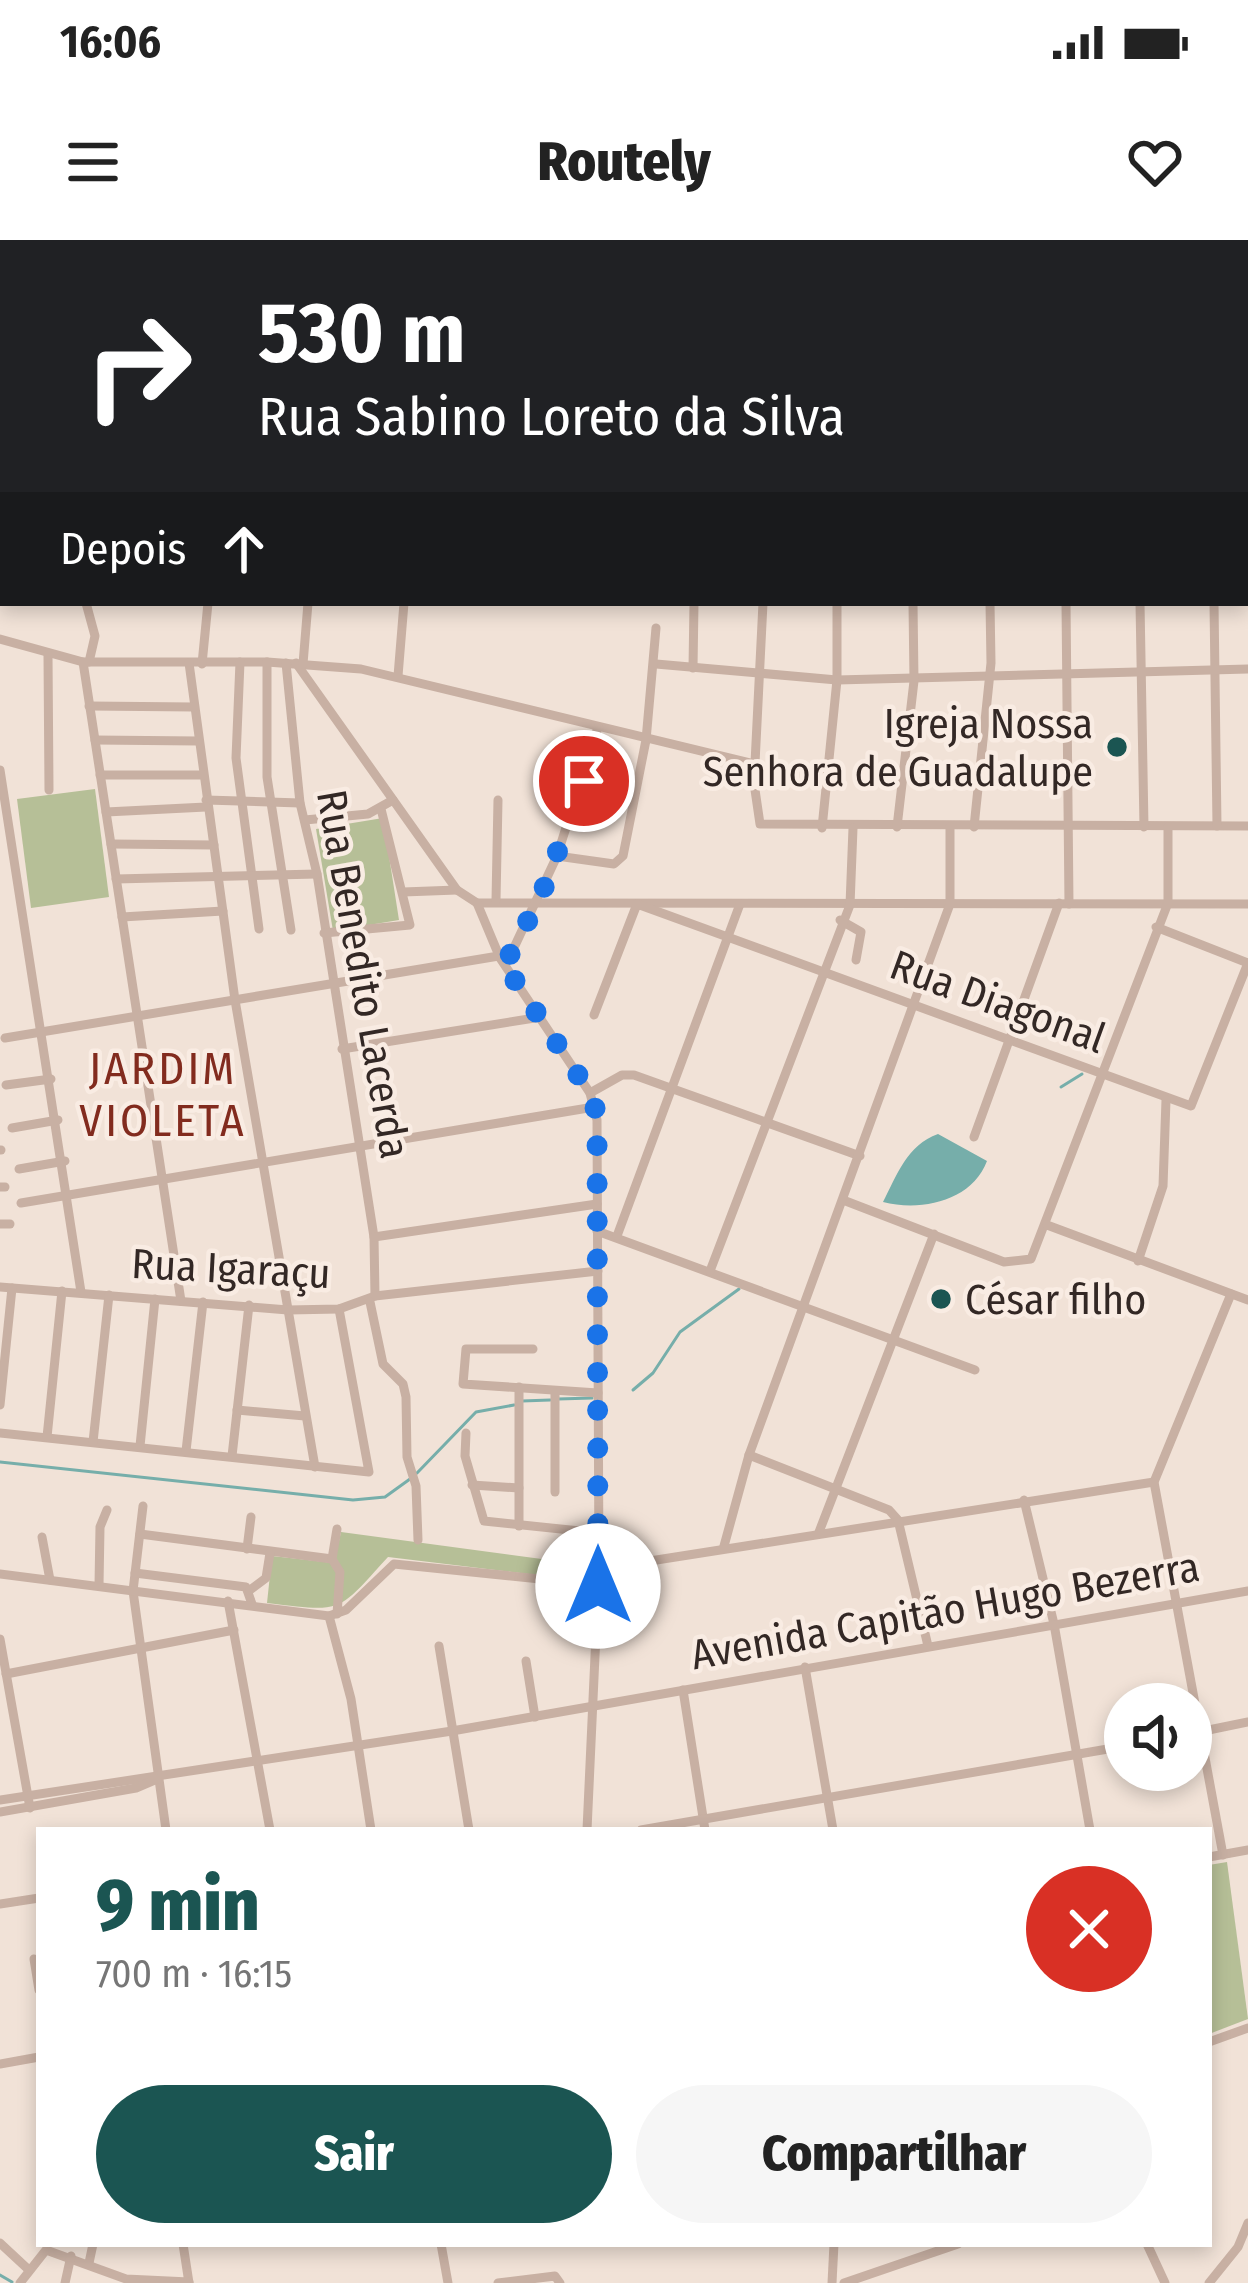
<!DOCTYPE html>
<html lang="pt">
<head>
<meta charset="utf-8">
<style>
  :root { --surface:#fff; --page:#f6f6f6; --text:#222; --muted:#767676; --accent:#1b5552 }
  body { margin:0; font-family:"Fira Sans Condensed",sans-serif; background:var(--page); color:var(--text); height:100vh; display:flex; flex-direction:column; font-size:45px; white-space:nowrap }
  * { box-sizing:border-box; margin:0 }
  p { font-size:39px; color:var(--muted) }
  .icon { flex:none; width:66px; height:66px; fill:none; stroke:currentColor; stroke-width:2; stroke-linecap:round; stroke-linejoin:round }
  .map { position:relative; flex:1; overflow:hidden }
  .side { position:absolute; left:36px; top:1587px; width:1176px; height:420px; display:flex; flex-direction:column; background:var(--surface); border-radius:0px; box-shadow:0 6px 18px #0003 }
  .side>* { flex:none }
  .top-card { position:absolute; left:0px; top:0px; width:1248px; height:366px; box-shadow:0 6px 18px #0003; background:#202124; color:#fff; overflow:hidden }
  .fabs { position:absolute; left:1104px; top:1443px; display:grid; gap:24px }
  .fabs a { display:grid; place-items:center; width:108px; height:108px; border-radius:50%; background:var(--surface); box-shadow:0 6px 18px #0003; font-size:60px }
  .pin { position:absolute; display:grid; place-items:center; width:102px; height:102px; color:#fff; margin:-51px; border:6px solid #fff; border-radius:50%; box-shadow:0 3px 12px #0007 }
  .me { position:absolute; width:132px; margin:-66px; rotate:0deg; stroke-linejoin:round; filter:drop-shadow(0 0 9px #0008) }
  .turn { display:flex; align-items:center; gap:42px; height:252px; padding:0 60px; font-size:54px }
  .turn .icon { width:156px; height:156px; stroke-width:2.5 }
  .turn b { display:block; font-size:84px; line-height:102px }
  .then { display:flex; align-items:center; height:114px; padding:0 60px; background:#0003; gap:24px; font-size:45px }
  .round { display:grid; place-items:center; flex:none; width:126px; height:126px; border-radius:63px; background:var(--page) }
  .overview { display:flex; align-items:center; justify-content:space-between; height:204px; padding:0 60px }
  h1 { font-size:72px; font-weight:800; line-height:90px; color:var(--accent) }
  .cta { display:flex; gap:24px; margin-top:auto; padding:24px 60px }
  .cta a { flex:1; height:138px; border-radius:72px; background:var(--accent); color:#fff; font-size:48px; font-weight:800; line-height:138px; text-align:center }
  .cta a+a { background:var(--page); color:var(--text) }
  .status { display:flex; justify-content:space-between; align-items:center; height:84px; padding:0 60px; background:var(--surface); direction:ltr }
  .status svg { height:33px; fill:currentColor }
  header { display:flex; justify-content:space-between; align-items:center; height:156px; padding:0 60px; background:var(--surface); font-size:54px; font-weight:800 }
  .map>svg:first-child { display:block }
  .green { fill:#b6bf97 }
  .water { fill:#76aeaa }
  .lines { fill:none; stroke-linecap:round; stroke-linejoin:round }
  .stream { stroke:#76aeaa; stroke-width:3 }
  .minor { stroke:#c8b0a3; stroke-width:9 }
  .secondary { stroke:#9c7f75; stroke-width:14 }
  .primary { stroke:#765d56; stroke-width:15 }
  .route { stroke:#1a73e8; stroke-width:21; stroke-dasharray:0 37.8 }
  .poi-dot { fill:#1b5552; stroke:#f9ece3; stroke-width:4.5 }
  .labels { text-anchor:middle; stroke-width:9; stroke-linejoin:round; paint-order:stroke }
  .poi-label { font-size:42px; fill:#332825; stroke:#f9ece3; text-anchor:end }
  .street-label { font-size:42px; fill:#332825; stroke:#f9ece3 }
  .neighbourhood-label { font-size:45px; letter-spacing:3px; fill:#822b1e; stroke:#f9ece3 }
</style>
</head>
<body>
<div class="status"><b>16:06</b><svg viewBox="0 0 49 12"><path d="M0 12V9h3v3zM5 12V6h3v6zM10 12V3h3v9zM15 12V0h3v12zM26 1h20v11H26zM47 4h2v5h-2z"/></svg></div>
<header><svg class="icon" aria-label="menu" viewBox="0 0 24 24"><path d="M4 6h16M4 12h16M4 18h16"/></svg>Routely<svg class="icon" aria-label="heart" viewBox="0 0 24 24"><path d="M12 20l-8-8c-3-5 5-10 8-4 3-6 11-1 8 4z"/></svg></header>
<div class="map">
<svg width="1248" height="2043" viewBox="0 0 1248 2043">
  <rect width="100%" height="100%" fill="#f1e2d7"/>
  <g class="green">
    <path d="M 95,549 L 109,657 L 31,668 L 17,559 Z"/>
    <path d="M 383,578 L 399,680 L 333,691 L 316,589 Z"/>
    <path d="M 341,1292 L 564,1322 L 570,1339 L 388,1317 C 336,1374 344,1372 267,1363 L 272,1316 L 334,1323 Z"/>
    <path d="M 1227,1622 L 1248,1779 L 1209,1794 L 1209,1625 Z"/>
  </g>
  <path class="water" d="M 938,894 L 987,921 C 972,961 921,972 883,962 C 897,935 907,905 938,894 Z"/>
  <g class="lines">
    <g class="stream">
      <path d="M 1061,847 L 1082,834"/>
      <path d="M 633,1150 L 653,1133 L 680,1092 L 739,1049"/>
      <path d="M 558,1159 L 592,1158"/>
      <path d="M 522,1161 L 550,1160"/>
      <path d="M 0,1222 L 353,1260 L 385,1257 L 410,1239"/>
      <path d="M 417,1233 L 476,1172 L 514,1165"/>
      <path d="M 0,2035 L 12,2042"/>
    </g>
    <g class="minor">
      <path d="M 489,0 L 489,3"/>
      <path d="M 770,0 L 770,3"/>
      <path d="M 118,3 L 120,0"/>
      <path d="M 184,3 L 184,0"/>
      <path d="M 436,3 L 436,0"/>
      <path d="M 597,3 L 611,0"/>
      <path d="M 0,13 L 3,13"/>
      <path d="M 0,94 L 3,94"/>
      <path d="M 1245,108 L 1248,107"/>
      <path d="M 1245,156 L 1248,156"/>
      <path d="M 0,194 L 3,194"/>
      <path d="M 1245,241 L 1248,241"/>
      <path d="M 86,363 L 95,396 L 89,422"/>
      <path d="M 763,363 L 754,543 L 760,584 L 1248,586"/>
      <path d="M 1066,363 L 1069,664"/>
      <path d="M 1140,363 L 1144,587"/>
      <path d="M 1214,363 L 1217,586"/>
      <path d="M 0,399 L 83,422 L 267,422 L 361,429 L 755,524"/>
      <path d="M 48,415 L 49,550"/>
      <path d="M 83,422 L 181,1061"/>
      <path d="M 240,422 L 236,518 L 259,689"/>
      <path d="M 267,422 L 267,537 L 291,690"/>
      <path d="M 189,423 L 235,760 L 315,1227"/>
      <path d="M 286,423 L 300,563 L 317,634 L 374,997 L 375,1056"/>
      <path d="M 296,423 L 457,650 L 477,663 L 1248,664"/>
      <path d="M 202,424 L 208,363"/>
      <path d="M 303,424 L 308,363"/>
      <path d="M 656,424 L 837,440 L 1248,429"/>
      <path d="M 693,428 L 694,363"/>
      <path d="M 398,436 L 404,363"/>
      <path d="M 89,466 L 194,467"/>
      <path d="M 95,500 L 198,501"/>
      <path d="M 0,530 L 81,1052"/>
      <path d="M 100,535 L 203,535"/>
      <path d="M 206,560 L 300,563"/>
      <path d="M 106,572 L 206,567"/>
      <path d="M 305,580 L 368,574 L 393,560"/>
      <path d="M 897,587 L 914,441 L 913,363"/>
      <path d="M 974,587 L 991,423 L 990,363"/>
      <path d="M 822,588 L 837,440 L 837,363"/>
      <path d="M 111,604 L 214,605"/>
      <path d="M 557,616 L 614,624 L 623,616 L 646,500 L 656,388"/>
      <path d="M 116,639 L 317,634"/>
      <path d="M 403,652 L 457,650"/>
      <path d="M 496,660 L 498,560"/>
      <path d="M 477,663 L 500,718 L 590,853 L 597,880 L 599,1329 L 587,1590"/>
      <path d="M 122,677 L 223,671"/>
      <path d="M 840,680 L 861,692 L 856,720"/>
      <path d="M 1156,687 L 1248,723"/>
      <path d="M 324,693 L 410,685 L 381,569"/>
      <path d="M 594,775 L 637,664 L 1191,866 L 1248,723"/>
      <path d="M 5,798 L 511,714 L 557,616 L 598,487"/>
      <path d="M 342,809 L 541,777"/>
      <path d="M 6,845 L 51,839"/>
      <path d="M 590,853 L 622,835 L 634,835 L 860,916"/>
      <path d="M 12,888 L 58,880"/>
      <path d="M 974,897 L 1059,663"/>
      <path d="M 0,910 L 1,910"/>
      <path d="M 19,929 L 65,921"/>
      <path d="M 0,947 L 5,947"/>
      <path d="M 843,960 L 1004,1022 L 1031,1019 L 1168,663 L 1168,587"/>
      <path d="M 21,963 L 594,867"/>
      <path d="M 0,984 L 10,984"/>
      <path d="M 1047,985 L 1248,1060"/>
      <path d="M 597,991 L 975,1130"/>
      <path d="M 617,996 L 740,664"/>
      <path d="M 374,997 L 597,964"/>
      <path d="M 1138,1021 L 1163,946 L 1166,860"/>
      <path d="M 710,1031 L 850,665 L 853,588"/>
      <path d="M 0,1047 L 288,1070 L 339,1069 L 375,1056 L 598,1031"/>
      <path d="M 370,1062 L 383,1124 L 403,1144 L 406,1157 L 407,1217 L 416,1246 L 418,1300"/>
      <path d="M 533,1109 L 466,1109 L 463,1144 L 598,1153"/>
      <path d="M 519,1147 L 519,1286"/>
      <path d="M 0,1165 L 12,1048"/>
      <path d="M 237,1170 L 305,1176"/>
      <path d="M 0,1193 L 369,1232 L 339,1069"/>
      <path d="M 466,1193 L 465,1216 L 484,1281 L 599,1293"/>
      <path d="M 47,1197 L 62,1051"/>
      <path d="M 93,1202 L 109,1055"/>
      <path d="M 140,1206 L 155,1059"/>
      <path d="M 186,1211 L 203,1062"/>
      <path d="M 749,1215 L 889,1270 L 898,1280 L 928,1406"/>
      <path d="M 232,1216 L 249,1065"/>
      <path d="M 472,1245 L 519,1248"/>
      <path d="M 555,1252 L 555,1153"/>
      <path d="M 1024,1260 L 1054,1384 L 1090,1590"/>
      <path d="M 143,1266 L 133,1351 L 166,1590"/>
      <path d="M 819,1292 L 934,994"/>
      <path d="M 140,1294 L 332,1319"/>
      <path d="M 42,1297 L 50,1340"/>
      <path d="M 724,1306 L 749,1215 L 950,664 L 950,587"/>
      <path d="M 247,1309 L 251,1277"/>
      <path d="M 599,1329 L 1154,1242"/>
      <path d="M 135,1333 L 246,1347 L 252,1364"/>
      <path d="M 0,1334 L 329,1376 L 346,1370 L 394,1324 L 599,1345"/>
      <path d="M 99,1345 L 100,1287 L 107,1270"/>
      <path d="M 250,1350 L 266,1338 L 270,1313"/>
      <path d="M 228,1361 L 270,1590"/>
      <path d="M 337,1374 L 340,1332 L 332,1319 L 337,1289"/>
      <path d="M 329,1376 L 351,1459 L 371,1590"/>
      <path d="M 0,1399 L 30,1568"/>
      <path d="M 439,1406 L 469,1590"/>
      <path d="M 526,1421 L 535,1477"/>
      <path d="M 805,1427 L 833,1590"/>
      <path d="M 6,1434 L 234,1390"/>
      <path d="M 683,1450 L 705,1590"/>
      <path d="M 1194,1493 L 1248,1482"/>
      <path d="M 0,1560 L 452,1491 L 1248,1351"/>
      <path d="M 0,1572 L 136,1548 L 157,1539"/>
      <path d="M 641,1590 L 1125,1506"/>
      <path d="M 1223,1615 L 1154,1242 L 1231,1054"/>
      <path d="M 1209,1617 L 1248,1610"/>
      <path d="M 0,1664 L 39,1658"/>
      <path d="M 34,1719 L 39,1750"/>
      <path d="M 1209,1802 L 1248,1788"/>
      <path d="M 0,1824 L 39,1817"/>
      <path d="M 0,2003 L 29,2030"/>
      <path d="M 183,2004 L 189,2043"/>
      <path d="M 441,2004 L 448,2043"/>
      <path d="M 1147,2004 L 1165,2043"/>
      <path d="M 89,2023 L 93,2004"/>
      <path d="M 20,2043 L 46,2010 L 126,2039 L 189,2042"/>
      <path d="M 65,2043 L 71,2016"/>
      <path d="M 498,2043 L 555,2036 L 560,2043"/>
      <path d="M 832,2043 L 834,2004"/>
      <path d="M 844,2043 L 958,2004"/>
      <path d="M 1209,2043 L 1238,2007 L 1248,1983"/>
    </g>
    <path class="secondary" d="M 1245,8 L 1248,7"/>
    <g class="primary">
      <path d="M 133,3 L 134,0"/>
      <path d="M 150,3 L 151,0"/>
      <path d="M 0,259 L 3,256"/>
      <path d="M 0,283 L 3,280"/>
    </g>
  </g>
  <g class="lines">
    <path class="route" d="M 584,541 L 542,653 L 511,714 L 500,718 L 590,853 L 597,874 L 598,1346"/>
  </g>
  <g class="poi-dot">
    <circle cx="1117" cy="507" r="12"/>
    <circle cx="941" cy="1059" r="12"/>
  </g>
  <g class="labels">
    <g class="poi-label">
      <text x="1093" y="498">Igreja Nossa<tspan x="1093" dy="48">Senhora de Guadalupe</tspan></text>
      <text x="965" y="1074" text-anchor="start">César filho</text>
    </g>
    <g class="street-label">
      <text transform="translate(364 734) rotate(80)" y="15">Rua Benedito Lacerda</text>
      <text transform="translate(998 761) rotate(20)" y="15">Rua Diagonal</text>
      <text transform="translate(231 1028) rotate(3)" y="15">Rua Igaraçu</text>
      <text transform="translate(945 1370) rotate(-10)" y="15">Avenida Capitão Hugo Bezerra</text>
    </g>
    <g class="neighbourhood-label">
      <text x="163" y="844">JARDIM<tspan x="163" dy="52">VIOLETA</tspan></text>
    </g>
  </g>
</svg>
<div class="fabs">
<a><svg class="icon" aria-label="sound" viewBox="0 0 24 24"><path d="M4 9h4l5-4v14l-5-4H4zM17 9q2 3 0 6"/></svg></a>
</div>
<div class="pin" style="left:584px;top:541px;background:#d93025"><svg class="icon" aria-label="arrive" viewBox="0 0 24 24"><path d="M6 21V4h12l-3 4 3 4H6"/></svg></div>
<svg class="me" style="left:598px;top:1346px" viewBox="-20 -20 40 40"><circle r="19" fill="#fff"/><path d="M0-13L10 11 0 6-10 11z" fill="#1a73e8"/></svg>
<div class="top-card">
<div class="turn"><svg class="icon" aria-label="right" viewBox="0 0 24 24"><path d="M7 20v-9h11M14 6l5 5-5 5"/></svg><div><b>530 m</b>Rua Sabino Loreto da Silva</div></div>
<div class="then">Depois<svg class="icon" aria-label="ahead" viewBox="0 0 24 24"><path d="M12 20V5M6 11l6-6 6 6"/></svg></div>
</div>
<section class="side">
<div class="overview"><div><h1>9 min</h1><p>700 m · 16:15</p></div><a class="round" style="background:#d93025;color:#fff"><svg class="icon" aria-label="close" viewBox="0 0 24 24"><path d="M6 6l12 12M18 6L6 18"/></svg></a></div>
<div class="cta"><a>Sair</a><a>Compartilhar</a></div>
</section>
</div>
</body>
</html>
